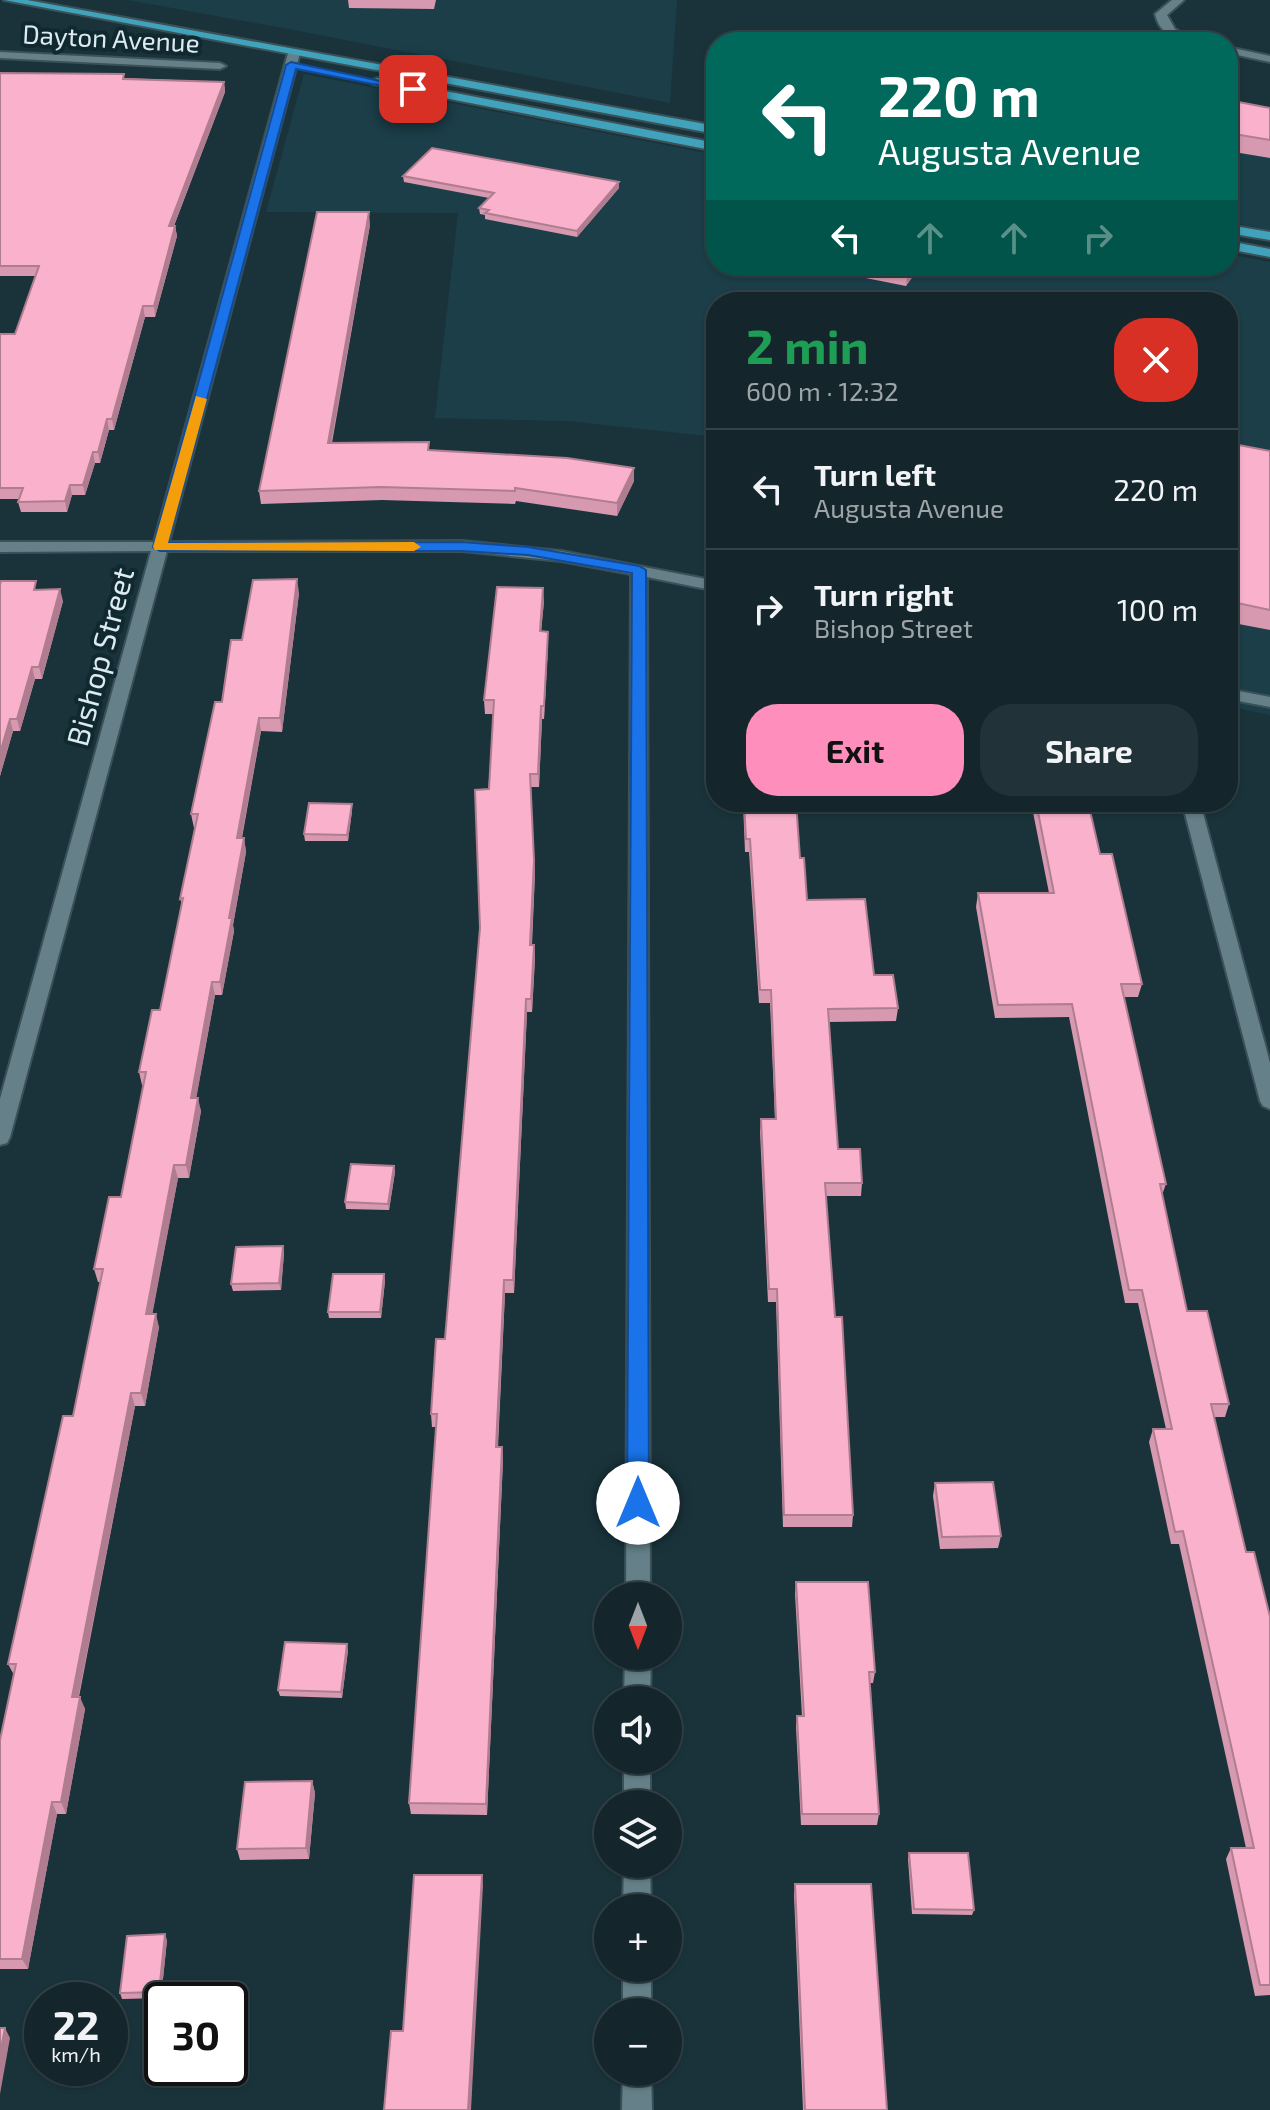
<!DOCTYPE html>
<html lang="en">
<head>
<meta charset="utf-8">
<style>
  :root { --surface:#14262c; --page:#213238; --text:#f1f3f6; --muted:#9da5a9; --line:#334348; --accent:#fe8ebc }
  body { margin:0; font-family:"Exo 2",sans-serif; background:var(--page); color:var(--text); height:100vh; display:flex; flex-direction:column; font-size:30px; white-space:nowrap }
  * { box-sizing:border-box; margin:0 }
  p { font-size:26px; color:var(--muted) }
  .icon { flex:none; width:44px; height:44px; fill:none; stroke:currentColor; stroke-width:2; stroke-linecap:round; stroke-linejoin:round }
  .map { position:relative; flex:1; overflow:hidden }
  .drawer { position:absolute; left:706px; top:292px; width:532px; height:520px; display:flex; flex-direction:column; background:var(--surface); border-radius:32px; box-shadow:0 2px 6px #0004,0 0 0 2px var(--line) }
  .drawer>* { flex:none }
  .top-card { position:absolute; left:706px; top:32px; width:532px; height:244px; border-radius:32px; box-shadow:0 2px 6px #0004,0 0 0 2px var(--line); background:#00695c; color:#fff; overflow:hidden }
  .needle { width:52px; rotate:180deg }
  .buttons { position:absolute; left:594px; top:1582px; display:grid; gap:16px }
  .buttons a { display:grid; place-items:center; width:88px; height:88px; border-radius:50%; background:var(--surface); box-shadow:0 2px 6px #0004,0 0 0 2px var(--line); font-size:40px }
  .speed { position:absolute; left:24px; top:1982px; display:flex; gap:16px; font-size:40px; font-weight:700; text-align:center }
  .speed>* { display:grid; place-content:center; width:104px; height:104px; border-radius:50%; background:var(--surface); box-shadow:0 2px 6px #0004,0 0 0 2px var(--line); line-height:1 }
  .speed small { font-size:20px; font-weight:400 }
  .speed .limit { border:4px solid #111; border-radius:12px; background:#fff; color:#111 }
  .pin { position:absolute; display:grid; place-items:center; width:68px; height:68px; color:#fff; margin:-34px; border-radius:16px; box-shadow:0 4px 12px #0006 }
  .me { position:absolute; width:88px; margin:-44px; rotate:0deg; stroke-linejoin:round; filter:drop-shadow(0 0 6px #0008) }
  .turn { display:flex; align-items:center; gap:28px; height:168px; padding:0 40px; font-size:36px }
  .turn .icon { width:104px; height:104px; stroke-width:2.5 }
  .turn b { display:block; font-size:56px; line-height:68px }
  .lanes { display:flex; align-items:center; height:76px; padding:0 40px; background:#0003; justify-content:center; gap:40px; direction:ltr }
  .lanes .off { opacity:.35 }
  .round { display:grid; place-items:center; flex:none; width:84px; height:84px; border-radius:32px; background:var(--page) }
  .headline { display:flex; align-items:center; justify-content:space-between; height:136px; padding:0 40px }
  h1 { font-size:48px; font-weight:700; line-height:60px; color:#1e9e55 }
  .button { display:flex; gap:16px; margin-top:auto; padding:16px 40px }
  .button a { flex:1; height:92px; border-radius:32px; background:var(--accent); color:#111; font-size:32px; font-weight:700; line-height:92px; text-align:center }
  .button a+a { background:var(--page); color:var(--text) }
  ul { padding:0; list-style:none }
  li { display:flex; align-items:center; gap:24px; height:120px; padding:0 40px; border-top:2px solid var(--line) }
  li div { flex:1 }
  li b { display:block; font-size:30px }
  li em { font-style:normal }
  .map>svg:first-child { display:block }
  .built { fill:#1b3e48 }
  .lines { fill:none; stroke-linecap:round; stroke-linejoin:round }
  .street-casing { stroke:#3b5158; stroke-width:4 }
  .primary-casing { stroke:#3b5158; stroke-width:4 }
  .street { fill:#658089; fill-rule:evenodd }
  .primary { fill:#40a3bb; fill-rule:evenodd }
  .wall { fill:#d799af }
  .shaded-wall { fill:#af7d8f }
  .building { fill:#fab2cc; stroke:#af7d8f; stroke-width:2 }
  .route { fill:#1a73e8; stroke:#114b97; stroke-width:2 }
  .slow { fill:#f59e0b }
  .labels { text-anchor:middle; stroke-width:8; stroke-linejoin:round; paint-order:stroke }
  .far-street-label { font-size:26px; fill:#ddebf0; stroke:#102930 }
  .street-label { font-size:30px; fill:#ddebf0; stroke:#102930 }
</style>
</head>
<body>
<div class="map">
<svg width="1270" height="2110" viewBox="0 0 1270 2110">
  <rect width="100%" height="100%" fill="#1a333b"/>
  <g class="built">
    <path d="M 128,0 L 677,0 L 670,103 L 294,30 Z"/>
    <path d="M 304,74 L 716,155 L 716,266 L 1228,266 L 1228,254 L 1270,262 L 1270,715 L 1228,706 L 1228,302 L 716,302 L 716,437 L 568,421 L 435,418 L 458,213 L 266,212 Z"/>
    <path d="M 1228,99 L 1270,107 L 1270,230 L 1228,222 Z"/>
  </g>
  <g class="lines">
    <defs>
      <g id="street">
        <path d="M 1172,0 L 1184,0 L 1167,15 L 1175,29 L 1197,42 C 1177,42 1160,35 1155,14 Z"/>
        <path d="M 1228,47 L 1270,56 L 1270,62 L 1228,53 Z"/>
        <path d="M 294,50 L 300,53 L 169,542 L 462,541 L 561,551 L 716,581 L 716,591 L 647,577 L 650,1596 L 626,1596 L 631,574 L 561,561 L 462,551 L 167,551 L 10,1137 L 7,1143 L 0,1145 L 0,1099 L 151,551 L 0,552 L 0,542 L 154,542 L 288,53 Z"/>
        <path d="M 0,52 L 220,63 L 226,66 L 220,69 L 0,58 Z"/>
        <path d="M 1228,689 L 1270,697 L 1270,707 L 1228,699 Z"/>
        <path d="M 1182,802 L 1200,802 L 1270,1063 L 1270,1109 L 1263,1106 L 1260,1101 Z"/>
        <path d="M 625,1656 L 651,1656 L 650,1700 L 624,1700 Z"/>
        <rect x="624" y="1760" width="26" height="44"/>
        <path d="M 624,1864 L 650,1864 L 651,1908 L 623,1908 Z"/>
        <rect x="623" y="1968" width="28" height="44"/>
        <path d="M 623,2072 L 651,2072 L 652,2110 L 622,2110 Z"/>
      </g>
      <g id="primary">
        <path d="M 4,0 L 27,0 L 716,126 L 716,134 Z"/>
        <path d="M 377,78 L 716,143 L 716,151 L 373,84 L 373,80 Z"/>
        <path d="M 1228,225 L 1270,232 L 1270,240 L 1228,233 Z"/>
        <path d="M 1228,241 L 1270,249 L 1270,257 L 1228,249 Z"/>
      </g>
    </defs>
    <use href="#street" class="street-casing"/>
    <use href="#primary" class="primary-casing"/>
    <use href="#street" class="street"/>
    <use href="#primary" class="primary"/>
  </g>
  <g class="wall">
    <path d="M 348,0 L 436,0 L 434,9 L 349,8 Z"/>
    <path d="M 0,73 L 224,82 L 225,92 L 174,226 L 175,226 L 177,236 L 155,317 L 145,317 L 114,430 L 109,430 L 100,463 L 95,463 L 85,495 L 72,495 L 67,512 L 21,512 L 18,502 L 19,499 L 0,499 L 0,334 L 15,334 L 36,276 L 0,276 Z"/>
    <path d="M 1228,100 L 1270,108 L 1270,158 L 1228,151 Z"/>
    <path d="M 403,176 L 619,188 L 577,237 L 485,219 L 485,215 L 480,214 L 479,208 L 489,198 L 404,182 Z"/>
    <path d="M 370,225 L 332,443 L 429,442 L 429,450 L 634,481 L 617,516 L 516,501 L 515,504 L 382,500 L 261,504 L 259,491 Z"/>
    <path d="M 805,266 L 920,266 L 906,286 Z"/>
    <path d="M 1228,443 L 1270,451 L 1270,630 L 1228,622 Z"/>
    <path d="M 0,585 L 39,590 L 63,601 L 42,679 L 35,679 L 20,731 L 13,731 L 0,776 Z"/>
    <path d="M 299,593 L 282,732 L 261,731 L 242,838 L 244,838 L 246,852 L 233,925 L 234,931 L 222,995 L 215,995 L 196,1098 L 201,1111 L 189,1178 L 178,1178 L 152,1314 L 159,1327 L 145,1406 L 135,1406 L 79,1697 L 85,1709 L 66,1814 L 57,1814 L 28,1969 L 0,1969 L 0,1740 L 14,1675 L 8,1664 L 73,1416 L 101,1282 L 98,1282 L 94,1269 L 121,1197 L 144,1085 L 142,1085 L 139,1072 L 160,1010 L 182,904 L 180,899 L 195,828 L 194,828 L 191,814 L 222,702 L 242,640 Z"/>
    <path d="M 544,601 L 541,631 L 548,645 L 544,719 L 542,719 L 539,787 L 530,787 L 535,873 L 532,945 L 534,945 L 535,958 L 532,1012 L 527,1012 L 514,1293 L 505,1293 L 498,1447 L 502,1447 L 503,1460 L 487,1815 L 411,1814 L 409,1803 L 436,1427 L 432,1427 L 431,1414 L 445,1339 L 480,928 L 493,714 L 485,714 L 484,700 Z"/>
    <path d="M 743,802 L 796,802 L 800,858 L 807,900 L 874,975 L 898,1008 L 896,1021 L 829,1022 L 838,1149 L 862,1183 L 861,1196 L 826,1196 L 835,1317 L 853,1515 L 852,1527 L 783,1527 L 776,1302 L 768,1302 L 760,1132 L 761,1119 L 775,1119 L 770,1003 L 759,1003 L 749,852 L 745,852 Z"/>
    <path d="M 1031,802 L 1088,802 L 1100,854 L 1142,984 L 1138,997 L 1124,997 L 1166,1184 L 1162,1195 L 1187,1311 L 1229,1404 L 1225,1417 L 1214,1417 L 1246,1552 L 1270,1617 L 1270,1995 L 1255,1996 L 1226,1859 L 1231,1848 L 1246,1848 L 1179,1544 L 1171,1544 L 1149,1442 L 1153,1429 L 1166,1429 L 1138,1303 L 1125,1303 L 1069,1017 L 995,1018 L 976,907 L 978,893 L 1049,893 Z"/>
    <path d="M 352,811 L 348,841 L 305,841 L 304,834 Z"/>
    <path d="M 394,1166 L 395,1172 L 389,1210 L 346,1209 L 345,1202 Z"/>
    <path d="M 283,1246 L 284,1253 L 281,1290 L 233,1291 L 231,1284 Z"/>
    <path d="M 384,1274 L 385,1281 L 381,1318 L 329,1318 L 328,1312 Z"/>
    <path d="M 935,1483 L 1001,1536 L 998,1548 L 940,1549 L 933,1496 Z"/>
    <path d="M 796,1582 L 875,1672 L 873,1683 L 869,1683 L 879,1814 L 877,1825 L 801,1825 L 796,1727 L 797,1716 L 802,1716 L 795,1594 Z"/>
    <path d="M 348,1650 L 342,1698 L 280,1696 L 278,1690 Z"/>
    <path d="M 312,1781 L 315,1793 L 309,1859 L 240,1860 L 237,1849 Z"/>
    <path d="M 909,1853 L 974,1910 L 972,1915 L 912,1914 L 908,1859 Z"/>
    <path d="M 795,1884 L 887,2110 L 803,2110 L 794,1895 Z"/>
    <path d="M 167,1940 L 161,1998 L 122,1999 L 120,1993 Z"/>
  </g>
  <g class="shaded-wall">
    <path d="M 224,82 L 225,92 L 170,236 L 169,226 Z"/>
    <path d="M 619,182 L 619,188 L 577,237 L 577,231 Z"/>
    <path d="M 369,212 L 370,225 L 329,456 L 328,443 Z"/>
    <path d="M 175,226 L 177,236 L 155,317 L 154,306 Z"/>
    <path d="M 909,266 L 920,266 L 906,286 L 908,268 Z"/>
    <path d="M 143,306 L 145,317 L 114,430 L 112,419 Z"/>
    <path d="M 107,419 L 109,430 L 100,463 L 98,452 Z"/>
    <path d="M 93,452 L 95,463 L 85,495 L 83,485 Z"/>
    <path d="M 634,468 L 634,481 L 617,516 L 617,503 Z"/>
    <path d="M 70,485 L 72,495 L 67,512 L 65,501 Z"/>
    <path d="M 297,579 L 299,593 L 282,732 L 280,718 Z"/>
    <path d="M 543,588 L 544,601 L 540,644 L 540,631 Z"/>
    <path d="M 60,589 L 63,601 L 42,679 L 39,667 Z"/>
    <path d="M 548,632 L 548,645 L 544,719 L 544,706 Z"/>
    <path d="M 32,667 L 35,679 L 20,731 L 17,719 Z"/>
    <path d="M 541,706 L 542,719 L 539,787 L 538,774 Z"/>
    <path d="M 259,718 L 261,731 L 239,852 L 237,838 Z"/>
    <path d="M 10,719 L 13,731 L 0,776 L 0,753 Z"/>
    <path d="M 352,804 L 352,811 L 348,841 L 347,835 Z"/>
    <path d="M 244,838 L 246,852 L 233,925 L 234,931 L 222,995 L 220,982 L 229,918 Z"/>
    <path d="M 534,860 L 535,873 L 531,958 L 530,945 Z"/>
    <path d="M 534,945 L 535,958 L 532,1012 L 531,999 Z"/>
    <path d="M 212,982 L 215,995 L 194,1111 L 191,1098 Z"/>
    <path d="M 526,999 L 527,1012 L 514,1293 L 513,1280 Z"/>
    <path d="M 198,1098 L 201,1111 L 189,1178 L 186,1165 Z"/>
    <path d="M 174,1165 L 178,1178 L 150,1327 L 146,1314 Z"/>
    <path d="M 394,1166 L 395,1172 L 389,1210 L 388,1204 Z"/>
    <path d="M 283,1246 L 284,1253 L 281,1290 L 279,1283 Z"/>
    <path d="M 384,1274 L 385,1281 L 381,1318 L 380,1312 Z"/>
    <path d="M 504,1280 L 505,1293 L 497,1460 L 496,1447 Z"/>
    <path d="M 156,1314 L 159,1327 L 145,1406 L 141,1393 Z"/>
    <path d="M 131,1393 L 135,1406 L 76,1709 L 72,1697 Z"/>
    <path d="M 502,1447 L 503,1460 L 487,1815 L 486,1804 Z"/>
    <path d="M 347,1644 L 348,1650 L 342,1698 L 341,1692 Z"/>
    <path d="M 80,1697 L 85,1709 L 66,1814 L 61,1802 Z"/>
    <path d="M 312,1781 L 315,1793 L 309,1859 L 306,1848 Z"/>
    <path d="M 52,1802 L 57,1814 L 28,1969 L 22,1959 Z"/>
    <path d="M 482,1875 L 483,1885 L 471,2110 L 468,2110 Z"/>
    <path d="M 165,1934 L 167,1940 L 161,1998 L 159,1992 Z"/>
    <path d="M 5,2028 L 10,2038 L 0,2094 L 0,2053 Z"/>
  </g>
  <g class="building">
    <path d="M 0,73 L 124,74 L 123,79 L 224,82 L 169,226 L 175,226 L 154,306 L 143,306 L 112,419 L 107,419 L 98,452 L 93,452 L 83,485 L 70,485 L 65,501 L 18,502 L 23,488 L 0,488 L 0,334 L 15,334 L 39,266 L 0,266 Z"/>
    <path d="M 1228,100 L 1270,108 L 1270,140 L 1228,133 Z"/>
    <path d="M 432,148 L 619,182 L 577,231 L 485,213 L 489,210 L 479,208 L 494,193 L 403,176 Z"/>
    <path d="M 317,212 L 369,212 L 328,443 L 429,442 L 428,450 L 567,458 L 634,468 L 617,503 L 515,488 L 515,491 L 381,487 L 259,491 Z"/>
    <path d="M 1228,443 L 1270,451 L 1270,610 L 1228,601 Z"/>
    <path d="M 297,579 L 280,718 L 259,718 L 237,838 L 244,838 L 229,918 L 232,918 L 220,982 L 212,982 L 191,1098 L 198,1098 L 186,1165 L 174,1165 L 146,1314 L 156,1314 L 141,1393 L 131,1393 L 72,1697 L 80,1697 L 61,1802 L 52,1802 L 22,1959 L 0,1959 L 0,1740 L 16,1664 L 8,1664 L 63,1416 L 73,1416 L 103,1269 L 94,1269 L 109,1197 L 121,1197 L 146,1072 L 139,1072 L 152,1010 L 160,1010 L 183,898 L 180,899 L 198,814 L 191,814 L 215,702 L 222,702 L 231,640 L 242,640 L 253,580 Z"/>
    <path d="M 1,581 L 36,581 L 34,590 L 60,589 L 39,667 L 32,667 L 17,719 L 10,719 L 0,753 L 0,585 Z"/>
    <path d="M 497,587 L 543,588 L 540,631 L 548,632 L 544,706 L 541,706 L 538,774 L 530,774 L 534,860 L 530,945 L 534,945 L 531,999 L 526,999 L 513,1280 L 504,1280 L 496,1447 L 502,1447 L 486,1804 L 409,1803 L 437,1414 L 431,1414 L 436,1339 L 445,1339 L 480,928 L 475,790 L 489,789 L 494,700 L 484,700 Z"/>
    <path d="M 744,802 L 796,802 L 800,858 L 804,858 L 807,900 L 865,899 L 874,975 L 893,975 L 898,1008 L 828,1009 L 838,1149 L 860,1149 L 862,1183 L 825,1183 L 835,1317 L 842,1317 L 853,1515 L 784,1515 L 777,1289 L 769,1289 L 761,1119 L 776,1119 L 771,990 L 760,990 L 750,839 L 746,839 Z"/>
    <path d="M 1036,802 L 1088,802 L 1100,854 L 1112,854 L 1142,984 L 1121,984 L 1166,1184 L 1160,1184 L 1187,1311 L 1207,1311 L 1229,1404 L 1211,1404 L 1246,1552 L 1254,1552 L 1270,1617 L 1270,1985 L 1260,1985 L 1231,1848 L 1254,1848 L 1183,1531 L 1175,1532 L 1153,1429 L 1172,1429 L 1142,1290 L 1129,1290 L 1072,1004 L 998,1005 L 978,893 L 1054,893 Z"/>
    <path d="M 309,803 L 352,804 L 347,835 L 304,834 Z"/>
    <path d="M 351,1164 L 394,1166 L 388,1204 L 345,1202 Z"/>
    <path d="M 283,1246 L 279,1283 L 231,1284 L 236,1247 Z"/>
    <path d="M 333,1274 L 384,1274 L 380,1312 L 328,1312 Z"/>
    <path d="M 993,1482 L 1001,1536 L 942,1537 L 935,1483 Z"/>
    <path d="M 796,1582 L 868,1582 L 875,1672 L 869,1672 L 879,1814 L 802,1814 L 797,1716 L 804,1716 Z"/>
    <path d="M 285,1642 L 347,1644 L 341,1692 L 278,1690 Z"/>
    <path d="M 312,1781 L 306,1848 L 237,1849 L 245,1782 Z"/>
    <path d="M 909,1853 L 968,1853 L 974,1910 L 914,1909 Z"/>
    <path d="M 414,1875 L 482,1875 L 468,2110 L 384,2110 L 391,2031 L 403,2031 Z"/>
    <path d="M 795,1884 L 871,1884 L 887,2110 L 805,2110 Z"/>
    <path d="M 165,1934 L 159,1992 L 120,1993 L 127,1936 Z"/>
    <path d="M 0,2028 L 5,2028 L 0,2053 Z"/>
  </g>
  <path class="route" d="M 291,62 L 418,89 L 413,92 L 296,69 L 168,543 L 462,542 L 528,547 L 639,566 L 646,570 L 649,1503 L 645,1509 L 638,1512 L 630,1509 L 627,1503 L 632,573 L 528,555 L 462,551 L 160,551 L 153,547 L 286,65 Z"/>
  <path class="slow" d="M 196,396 L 207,399 L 168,543 L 414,542 L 421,547 L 414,551 L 155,550 L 153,547 Z"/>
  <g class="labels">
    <g class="far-street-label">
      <text transform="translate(111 39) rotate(3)" y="9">Dayton Avenue</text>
    </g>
    <g class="street-label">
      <text transform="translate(101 657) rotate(-75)" y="10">Bishop Street</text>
    </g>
  </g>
</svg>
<div class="buttons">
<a><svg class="needle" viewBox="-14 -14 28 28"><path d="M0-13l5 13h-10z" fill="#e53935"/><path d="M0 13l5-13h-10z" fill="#9da5a9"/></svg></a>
<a><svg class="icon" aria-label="sound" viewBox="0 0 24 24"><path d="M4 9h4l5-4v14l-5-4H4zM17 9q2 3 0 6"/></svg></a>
<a><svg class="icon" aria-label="layers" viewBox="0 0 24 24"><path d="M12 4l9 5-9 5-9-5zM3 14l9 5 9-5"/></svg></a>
<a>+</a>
<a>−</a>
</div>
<div class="speed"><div>22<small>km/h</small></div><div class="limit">30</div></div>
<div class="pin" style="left:413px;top:89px;background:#d93025"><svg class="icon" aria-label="arrive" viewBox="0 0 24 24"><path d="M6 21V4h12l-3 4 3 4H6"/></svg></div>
<svg class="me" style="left:638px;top:1503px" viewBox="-20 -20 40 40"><circle r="19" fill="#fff"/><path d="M0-13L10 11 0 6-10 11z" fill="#1a73e8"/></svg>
<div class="top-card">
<div class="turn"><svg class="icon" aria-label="left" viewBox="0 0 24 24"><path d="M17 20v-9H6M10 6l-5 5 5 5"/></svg><div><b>220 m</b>Augusta Avenue</div></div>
<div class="lanes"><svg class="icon" aria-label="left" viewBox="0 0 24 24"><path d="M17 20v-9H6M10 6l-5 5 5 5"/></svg><svg class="icon off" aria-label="ahead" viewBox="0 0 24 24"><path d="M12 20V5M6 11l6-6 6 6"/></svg><svg class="icon off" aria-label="ahead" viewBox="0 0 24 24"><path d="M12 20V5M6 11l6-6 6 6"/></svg><svg class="icon off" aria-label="right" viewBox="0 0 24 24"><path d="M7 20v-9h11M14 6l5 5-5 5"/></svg></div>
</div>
<section class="drawer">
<div class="headline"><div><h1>2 min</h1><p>600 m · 12:32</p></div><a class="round" style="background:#d93025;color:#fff"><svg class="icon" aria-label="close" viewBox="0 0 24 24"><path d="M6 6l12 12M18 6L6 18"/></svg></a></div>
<ul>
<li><svg class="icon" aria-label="left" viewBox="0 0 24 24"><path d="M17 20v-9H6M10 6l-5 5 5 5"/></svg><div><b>Turn left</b><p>Augusta Avenue</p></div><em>220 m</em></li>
<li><svg class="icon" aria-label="right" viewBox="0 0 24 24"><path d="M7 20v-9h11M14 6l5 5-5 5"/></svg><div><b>Turn right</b><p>Bishop Street</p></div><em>100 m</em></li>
</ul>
<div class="button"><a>Exit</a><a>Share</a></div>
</section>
</div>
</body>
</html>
